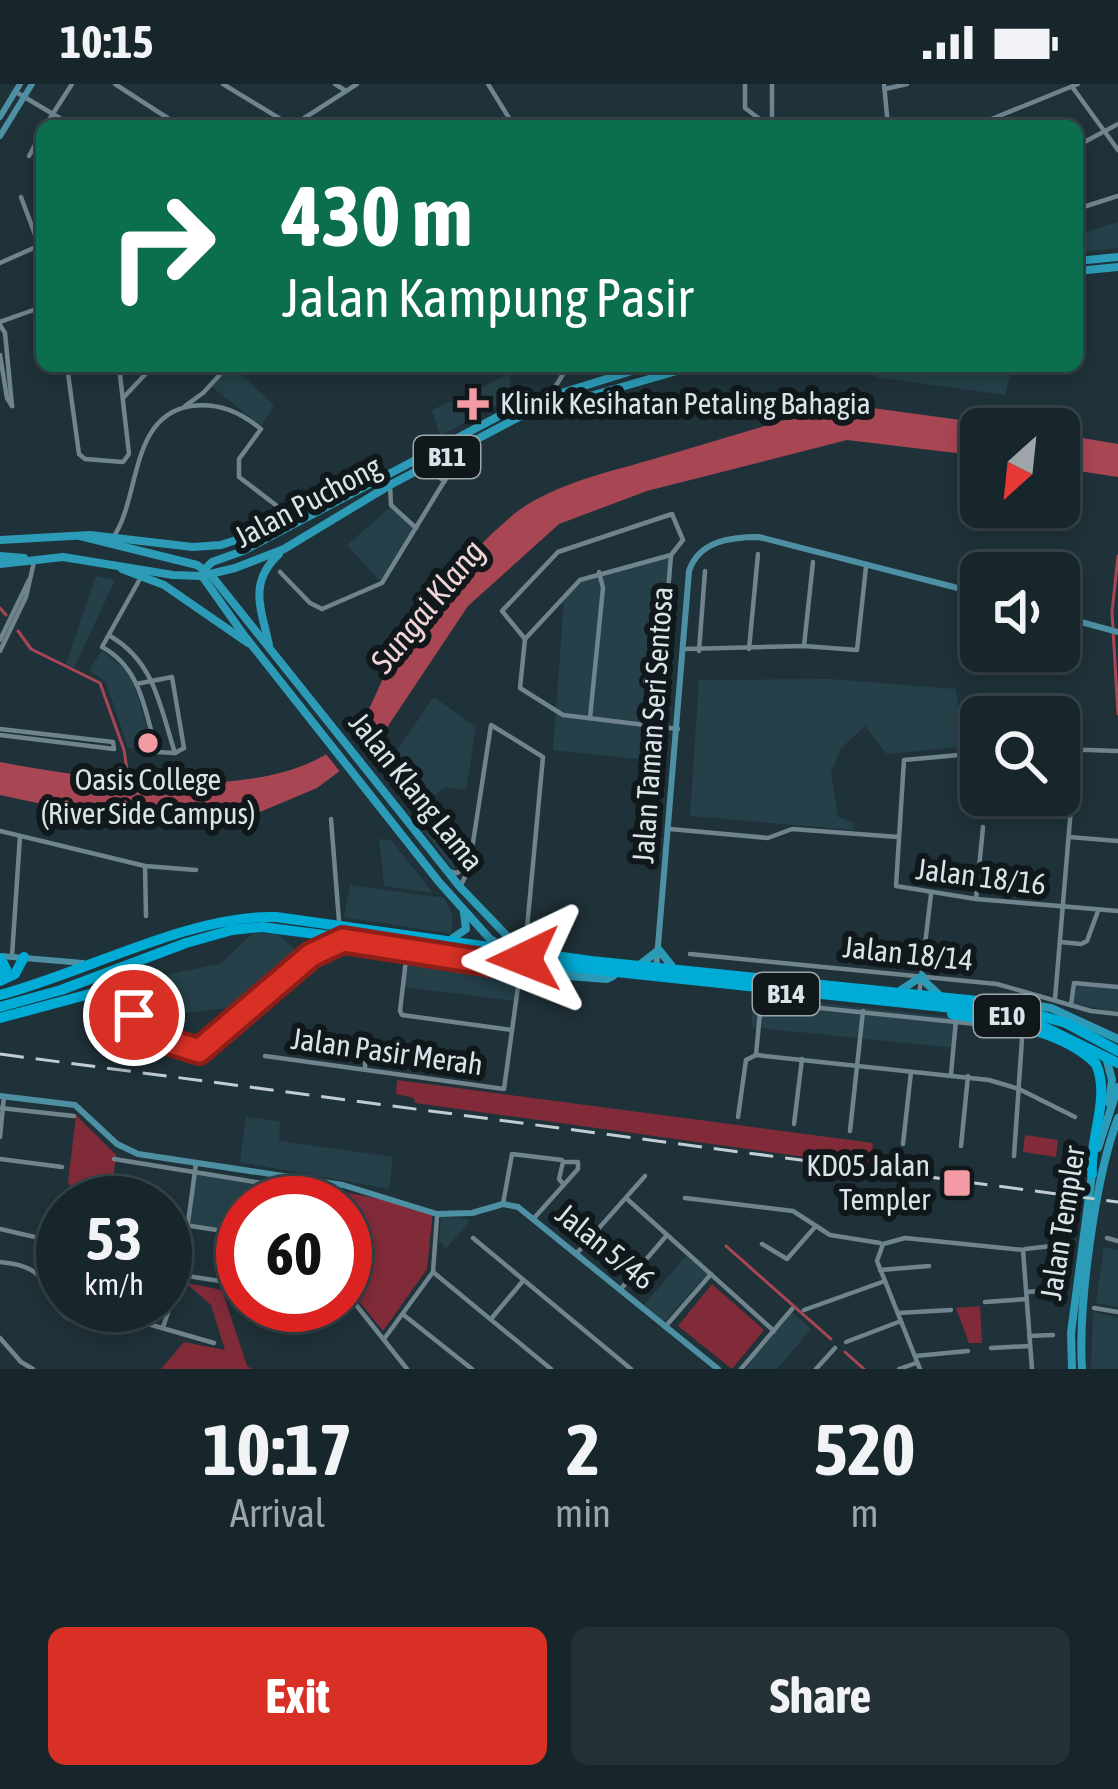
<!DOCTYPE html>
<html lang="en">
<head>
<meta charset="utf-8">
<style>
  :root { --surface:#17262b; --page:#243237; --text:#f1f3f6; --muted:#9ea5a9; --line:#364347; --accent:#d93025 }
  body { margin:0; font-family:"Asap Condensed",sans-serif; background:var(--page); color:var(--text); height:100vh; display:flex; flex-direction:column; font-size:45px; white-space:nowrap }
  * { box-sizing:border-box; margin:0 }
  p { font-size:39px; color:var(--muted) }
  .icon { flex:none; width:66px; height:66px; fill:none; stroke:currentColor; stroke-width:2; stroke-linecap:round; stroke-linejoin:round }
  .map { position:relative; height:1285px; overflow:hidden }
  .panel { display:flex; flex-direction:column; background:var(--surface); flex:1 }
  .panel>* { flex:none }
  .top-card { position:absolute; left:36px; top:36px; width:1047px; height:252px; border-radius:18px; box-shadow:0 6px 18px #0003,0 0 0 3px var(--line); background:#0b6e4f; color:#fff; overflow:hidden }
  .needle { width:78px; rotate:207deg }
  .tools { position:absolute; left:960px; top:324px; display:grid; gap:24px }
  .tools a { display:grid; place-items:center; width:120px; height:120px; border-radius:18px; background:var(--surface); box-shadow:0 6px 18px #0003,0 0 0 3px var(--line); font-size:60px }
  .speed { position:absolute; left:36px; top:1092px; display:flex; gap:24px; font-size:60px; font-weight:700; text-align:center }
  .speed>* { display:grid; place-content:center; width:156px; height:156px; border-radius:50%; background:var(--surface); box-shadow:0 6px 18px #0003,0 0 0 3px var(--line); line-height:1 }
  .speed small { font-size:30px; font-weight:400 }
  .speed .limit { border:18px solid #d22; background:#fff; color:#111 }
  .pin { position:absolute; display:grid; place-items:center; width:102px; height:102px; color:#fff; margin:-51px; border:6px solid #fff; border-radius:50%; box-shadow:0 3px 12px #0007 }
  .me { position:absolute; width:132px; margin:-66px; rotate:268deg; stroke-linejoin:round; filter:drop-shadow(0 0 9px #0008) }
  .turn { display:flex; align-items:center; gap:42px; height:252px; padding:0 48px; font-size:54px }
  .turn .icon { width:156px; height:156px; stroke-width:2.5 }
  .turn b { display:block; font-size:84px; line-height:102px }
  .eta { display:flex; justify-content:space-evenly; align-items:center; height:204px; text-align:center }
  .eta b { font-size:72px; font-weight:700; line-height:84px }
  .action { display:flex; gap:24px; margin-top:auto; padding:24px 48px }
  .action a { flex:1; height:138px; border-radius:18px; background:var(--accent); color:#fff; font-size:48px; font-weight:700; line-height:138px; text-align:center }
  .action a+a { background:var(--page); color:var(--text) }
  .status { display:flex; justify-content:space-between; align-items:center; height:84px; padding:0 60px; background:var(--surface); direction:ltr }
  .status svg { height:33px; fill:currentColor }
  .map>svg:first-child { display:block }
  .built { fill:#254049 }
  .green { fill:#812b39 }
  .water { fill:#a94654 }
  .pier { fill:#1f3239 }
  .lines { fill:none; stroke-linecap:round; stroke-linejoin:round }
  .stream { stroke:#a94654; stroke-width:3 }
  .street { stroke:#6f848d; stroke-width:4.5 }
  .secondary { stroke:#4e90a3; stroke-width:6 }
  .primary { stroke:#2c9bb8; stroke-width:8 }
  .highway { stroke:#00abd5; stroke-width:10 }
  .rail { stroke:#c1cdd2; stroke-width:3; stroke-dasharray:24 12; stroke-linecap:butt }
  .route-casing { stroke:#8d1f18; stroke-width:30 }
  .route { stroke:#d93025; stroke-width:21 }
  .poi-dot { fill:#f49aa2; stroke:#10181b; stroke-width:4.5 }
  .labels { text-anchor:middle; stroke-width:12; stroke-linejoin:round; paint-order:stroke }
  .shield { fill:#10181b; stroke:#9da7aa; stroke-width:3 }
  .shield-label { font-size:27px; font-weight:bold; fill:#d9e4e8 }
  .poi-label { font-size:30px; fill:#d9e4e8; stroke:#10181b; text-anchor:start }
  .street-label { font-size:30px; fill:#d9e4e8; stroke:#10181b }
  .water-label { font-size:33px; font-style:italic; fill:#f1d4d6; stroke:#10181b }
</style>
</head>
<body>
<div class="status"><b>10:15</b><svg viewBox="0 0 49 12"><path d="M0 12V9h3v3zM5 12V6h3v6zM10 12V3h3v9zM15 12V0h3v12zM26 1h20v11H26zM47 4h2v5h-2z"/></svg></div>
<div class="map">
<svg width="1118" height="1285" viewBox="0 0 1118 1285">
  <rect width="100%" height="100%" fill="#1f3239"/>
  <g class="built">
    <path d="M 1118,138 L 1118,164 L 1077,168 L 1077,157 L 1083,149 Z"/>
    <path d="M 232,282 L 274,321 L 261,342 L 212,303 Z"/>
    <path d="M 868,282 L 1005,282 L 1011,287 L 1005,311 L 875,293 Z"/>
    <path d="M 509,290 L 512,313 L 440,352 L 432,326 Z"/>
    <path d="M 391,423 L 413,444 L 380,497 L 347,461 Z"/>
    <path d="M 669,473 L 654,643 L 659,644 L 656,677 L 553,666 L 564,516 L 581,498 Z"/>
    <path d="M 96,492 L 115,496 L 74,584 L 66,580 Z"/>
    <path d="M 102,566 L 132,592 L 154,667 L 128,664 L 106,598 L 89,586 Z"/>
    <path d="M 830,595 L 956,605 L 963,663 L 887,670 L 865,642 L 840,665 L 831,689 L 838,733 L 854,739 L 853,746 L 690,732 L 699,596 Z"/>
    <path d="M 434,613 L 476,643 L 466,706 L 445,703 L 425,718 L 390,676 Z"/>
    <path d="M 437,721 L 464,753 L 453,785 L 417,737 Z"/>
    <path d="M 379,755 L 391,756 L 433,809 L 384,802 Z"/>
    <path d="M 350,801 L 444,814 L 453,832 L 451,850 L 344,833 Z"/>
    <path d="M 253,849 L 277,850 L 299,868 L 238,923 L 149,933 L 143,895 L 220,880 Z"/>
    <path d="M 407,877 L 517,892 L 514,917 L 404,903 Z"/>
    <path d="M 1075,901 L 1118,905 L 1118,928 L 1074,920 Z"/>
    <path d="M 754,912 L 959,934 L 955,964 L 751,943 Z"/>
    <path d="M 246,1033 L 280,1037 L 279,1057 L 393,1073 L 389,1105 L 240,1078 Z"/>
    <path d="M 196,1091 L 277,1104 L 275,1119 L 243,1119 L 243,1148 L 188,1140 Z"/>
    <path d="M 441,1132 L 468,1135 L 469,1139 L 446,1164 L 439,1157 Z"/>
    <path d="M 1104,1163 L 1118,1166 L 1118,1223 L 1096,1219 Z"/>
    <path d="M 686,1172 L 707,1190 L 664,1238 L 644,1221 Z"/>
    <path d="M 792,1228 L 811,1245 L 777,1285 L 745,1285 Z"/>
    <path d="M 1093,1228 L 1118,1234 L 1118,1285 L 1091,1285 Z"/>
  </g>
  <g class="green">
    <path d="M 397,996 L 873,1059 L 871,1082 L 415,1019 L 414,1014 L 396,1010 Z"/>
    <path d="M 76,1031 L 116,1071 L 110,1119 L 82,1119 L 68,1099 Z"/>
    <path d="M 1025,1051 L 1058,1056 L 1056,1073 L 1023,1068 Z"/>
    <path d="M 339,1107 L 433,1126 L 427,1185 L 383,1247 L 345,1200 L 345,1119 L 337,1119 Z"/>
    <path d="M 186,1199 L 222,1206 L 247,1282 L 252,1285 L 161,1285 L 184,1258 L 225,1266 L 211,1221 Z"/>
    <path d="M 712,1200 L 764,1246 L 732,1285 L 678,1242 Z"/>
    <path d="M 980,1222 L 982,1259 L 969,1259 L 956,1224 Z"/>
  </g>
  <g class="water">
    <path d="M 850,321 L 1027,345 L 981,345 L 981,372 L 847,356 L 647,407 L 559,440 L 468,522 L 376,660 L 317,704 L 246,734 L 194,743 L 134,740 L 0,711 L 0,678 C 93,695 281,727 353,649 C 370,631 379,599 392,577 C 425,522 465,471 514,430 C 551,401 605,389 650,376 C 708,359 767,342 825,323 Z"/>
    <path d="M 1059,350 L 1118,360 L 1118,393 L 1059,384 Z"/>
  </g>
  <path class="pier" d="M 351,642 L 372,671 L 345,694 L 322,665 Z"/>
  <g class="lines">
    <g class="stream">
      <path d="M 1118,472 L 1112,528 L 1118,630"/>
      <path d="M 0,524 L 6,531"/>
      <path d="M 18,547 L 31,565 L 100,599 L 124,666 L 129,698"/>
      <path d="M 726,1162 L 831,1255"/>
      <path d="M 845,1268 L 864,1285"/>
    </g>
    <g class="street">
      <path d="M 115,0 L 180,42"/>
      <path d="M 223,0 L 292,42"/>
      <path d="M 335,0 L 346,7"/>
      <path d="M 488,0 L 514,42"/>
      <path d="M 745,0 L 745,24 L 769,42"/>
      <path d="M 884,0 L 888,42"/>
      <path d="M 1073,4 L 1118,66"/>
      <path d="M 885,5 L 907,0"/>
      <path d="M 16,8 L 73,42"/>
      <path d="M 989,36 L 1078,0"/>
      <path d="M 45,42 L 72,0"/>
      <path d="M 292,42 L 357,0"/>
      <path d="M 772,42 L 772,0"/>
      <path d="M 1077,62 L 1118,40"/>
      <path d="M 29,72 L 42,48"/>
      <path d="M 21,113 L 39,161"/>
      <path d="M 1077,125 L 1118,112"/>
      <path d="M 0,179 L 38,162"/>
      <path d="M 0,238 L 42,223"/>
      <path d="M 0,241 L 5,249 L 12,322"/>
      <path d="M 0,271 L 7,314 L 12,322"/>
      <path d="M 67,282 L 79,370 L 85,375 L 123,378 L 129,370 L 119,282"/>
      <path d="M 549,313 L 568,282"/>
      <path d="M 123,314 L 153,282"/>
      <path d="M 185,322 L 203,309 L 228,282"/>
      <path d="M 425,384 L 445,397"/>
      <path d="M 390,401 L 391,421 L 416,444"/>
      <path d="M 112,455 C 141,416 128,332 191,322 C 218,318 240,328 261,345 L 239,375 L 239,393 L 281,425 L 311,430"/>
      <path d="M 671,471 L 580,496 L 525,555 L 520,604 L 563,631 L 678,645"/>
      <path d="M 280,488 L 310,519 L 322,525 L 382,499 L 464,365"/>
      <path d="M 141,493 L 102,563 C 142,584 145,629 157,668 L 175,669"/>
      <path d="M 110,552 C 155,578 160,623 175,669"/>
      <path d="M 525,555 L 502,527 L 558,468 L 672,430 L 683,456 L 671,471"/>
      <path d="M 0,556 L 29,496"/>
      <path d="M 804,562 L 813,478"/>
      <path d="M 684,565 L 804,562 L 857,566 L 866,483"/>
      <path d="M 749,565 L 758,470"/>
      <path d="M 0,567 L 26,513 L 34,478"/>
      <path d="M 699,567 L 705,487"/>
      <path d="M 136,600 L 172,593 L 184,664 L 175,669"/>
      <path d="M 590,634 L 603,504 L 599,488"/>
      <path d="M 657,642 L 671,471"/>
      <path d="M 0,645 L 113,658 L 114,665"/>
      <path d="M 0,651 L 114,665"/>
      <path d="M 1059,665 L 1118,667"/>
      <path d="M 981,669 L 904,676 L 896,802 L 976,815 L 1118,827"/>
      <path d="M 331,735 L 339,837"/>
      <path d="M 670,745 L 768,754 L 792,745 L 898,753"/>
      <path d="M 0,747 L 145,782 L 196,786"/>
      <path d="M 1069,753 L 1118,757"/>
      <path d="M 145,782 L 146,832"/>
      <path d="M 448,787 L 457,789 L 470,781"/>
      <path d="M 460,803 L 469,785 L 491,641 L 543,673 L 527,844 L 516,860"/>
      <path d="M 976,815 L 983,743"/>
      <path d="M 1060,858 L 1081,860 L 1087,857 L 1098,827"/>
      <path d="M 407,867 L 400,927 L 402,931 L 512,946"/>
      <path d="M 690,870 L 997,900 L 1091,927 L 1118,930"/>
      <path d="M 12,872 L 20,752"/>
      <path d="M 919,911 L 931,810"/>
      <path d="M 1055,915 L 1076,664"/>
      <path d="M 761,918 L 985,941"/>
      <path d="M 1071,921 L 1074,899 L 1118,903"/>
      <path d="M 756,971 L 989,996 L 1019,1005 L 1075,1033"/>
      <path d="M 756,971 L 762,907"/>
      <path d="M 265,972 L 504,1005 L 520,888"/>
      <path d="M 365,984 L 366,960"/>
      <path d="M 951,990 L 956,936"/>
      <path d="M 0,1024 L 74,1032"/>
      <path d="M 738,1033 L 746,976 L 756,971"/>
      <path d="M 794,1040 L 802,975"/>
      <path d="M 850,1047 L 863,927"/>
      <path d="M 0,1053 L 4,1012"/>
      <path d="M 903,1060 L 911,988"/>
      <path d="M 961,1062 L 968,992"/>
      <path d="M 1014,1072 L 1022,955 L 1019,947"/>
      <path d="M 0,1075 L 62,1083"/>
      <path d="M 114,1075 L 280,1102"/>
      <path d="M 626,1114 L 774,1247"/>
      <path d="M 685,1114 L 793,1127 L 830,1151 L 880,1159"/>
      <path d="M 277,1119 L 281,1092"/>
      <path d="M 503,1120 L 512,1070 L 562,1076"/>
      <path d="M 535,1133 L 578,1085 L 578,1078 L 563,1078 L 559,1095 L 564,1101"/>
      <path d="M 165,1138 L 243,1150"/>
      <path d="M 0,1145 L 39,1154 L 44,1170 L 37,1189"/>
      <path d="M 473,1154 L 631,1285"/>
      <path d="M 1107,1154 L 1118,1157"/>
      <path d="M 762,1160 L 787,1175 L 815,1143"/>
      <path d="M 1025,1165 L 1061,1161"/>
      <path d="M 577,1169 L 645,1092"/>
      <path d="M 0,1178 C 58,1183 36,1211 69,1235 L 148,1240 L 214,1259"/>
      <path d="M 880,1186 L 929,1182"/>
      <path d="M 433,1188 L 551,1285"/>
      <path d="M 181,1191 L 220,1197"/>
      <path d="M 620,1206 L 667,1151"/>
      <path d="M 345,1207 L 407,1285"/>
      <path d="M 1026,1208 L 1054,1206"/>
      <path d="M 985,1218 L 1027,1215"/>
      <path d="M 1094,1224 L 1118,1228"/>
      <path d="M 804,1226 L 885,1197"/>
      <path d="M 898,1229 L 951,1226"/>
      <path d="M 405,1232 L 472,1285"/>
      <path d="M 491,1235 L 522,1198"/>
      <path d="M 163,1243 L 181,1191 L 196,1079"/>
      <path d="M 665,1243 L 711,1190"/>
      <path d="M 1029,1252 L 1053,1251"/>
      <path d="M 0,1254 L 21,1278 L 33,1285"/>
      <path d="M 384,1255 L 433,1188 L 437,1133"/>
      <path d="M 846,1258 L 901,1237"/>
      <path d="M 991,1264 L 1030,1262"/>
      <path d="M 915,1272 L 968,1267"/>
      <path d="M 741,1285 L 792,1225"/>
      <path d="M 816,1285 L 835,1264"/>
      <path d="M 899,1285 L 916,1279"/>
      <path d="M 920,1285 L 877,1177 L 883,1160 L 905,1154 L 1023,1166 L 1032,1285"/>
    </g>
    <g class="secondary">
      <path d="M 0,33 L 20,0"/>
      <path d="M 0,52 L 32,0"/>
      <path d="M 1059,532 L 1118,548"/>
      <path d="M 414,868 L 538,885"/>
      <path d="M 1,872 L 83,879"/>
      <path d="M 656,886 L 689,487 C 699,457 730,453 759,453 L 981,510"/>
      <path d="M 99,891 C 130,921 151,963 199,967 L 285,896 L 330,852"/>
      <path d="M 0,1012 L 75,1021 L 117,1060 L 138,1070 L 343,1101 L 437,1130 L 472,1129 L 503,1120 L 518,1123 L 718,1285"/>
    </g>
    <g class="primary">
      <path d="M 1077,177 L 1118,173"/>
      <path d="M 1077,187 L 1118,183"/>
      <path d="M 80,452 L 197,481 L 211,491 L 460,803 L 510,855 L 533,865"/>
      <path d="M 0,456 L 90,451 L 193,463 L 221,461 L 288,439"/>
      <path d="M 0,472 L 24,474"/>
      <path d="M 0,480 L 63,473 L 173,491 L 202,492 L 235,484 L 284,465 L 390,401 L 521,332 L 694,282"/>
      <path d="M 122,485 L 164,501 L 248,559"/>
      <path d="M 205,485 L 212,478 L 243,467 L 516,323 L 648,282"/>
      <path d="M 202,492 L 246,554"/>
      <path d="M 269,561 C 261,524 248,499 279,470"/>
      <path d="M 254,564 L 247,555 L 439,798 L 490,855 L 503,863"/>
      <path d="M 453,854 L 466,845 L 464,829"/>
      <path d="M 642,879 L 659,866 L 671,881"/>
      <path d="M 537,882 L 575,888"/>
      <path d="M 520,888 L 553,891"/>
      <path d="M 568,892 L 607,895 L 613,892"/>
      <path d="M 921,894 L 938,910"/>
      <path d="M 901,906 L 922,892"/>
      <path d="M 1007,917 L 1051,924 L 1118,955"/>
      <path d="M 1107,977 L 1112,996 L 1109,1019"/>
      <path d="M 1098,1064 L 1118,1003"/>
      <path d="M 1072,1285 L 1071,1249 L 1092,1090"/>
      <path d="M 1082,1285 C 1078,1223 1095,1093 1118,1034"/>
    </g>
    <g class="highway">
      <path d="M 0,874 L 6,885 L 0,894"/>
      <path d="M 0,897 L 15,890 L 24,873"/>
      <path d="M 0,911 C 84,889 192,830 276,833 L 591,877 L 997,919 L 1066,939 L 1118,967"/>
      <path d="M 0,923 L 61,906 L 186,859 L 232,846 L 262,843 L 588,885 L 990,928 L 1038,940 L 1118,979"/>
      <path d="M 952,930 C 999,938 1061,945 1096,980 C 1111,1014 1089,1054 1092,1090"/>
      <path d="M 0,934 L 112,904"/>
    </g>
    <path class="rail" d="M 0,970 L 1118,1118"/>
  </g>
  <g class="lines">
    <defs>
      <path id="route" d="M 134,931 L 164,956 L 199,967 L 311,871 L 343,856 L 496,880 L 512,868 L 524,875"/>
    </defs>
    <use href="#route" class="route-casing"/>
    <use href="#route" class="route"/>
  </g>
  <g class="poi-dot">
    <path d="M467 302h12v12h12v12h-12v12h-12v-12h-12v-12h12z"/>
    <circle cx="148" cy="659" r="12"/>
    <rect x="942" y="1084" width="30" height="30" rx="6"/>
  </g>
  <g class="labels">
    <g class="shield">
      <rect x="414" y="352" width="66" height="42" rx="9"/>
      <rect x="753" y="889" width="66" height="42" rx="9"/>
      <rect x="974" y="911" width="66" height="42" rx="9"/>
    </g>
    <g class="shield-label">
      <text x="447" y="382">B11</text>
      <text x="786" y="919">B14</text>
      <text x="1007" y="941">E10</text>
    </g>
    <g class="poi-label">
      <text x="500" y="330">Klinik Kesihatan Petaling Bahagia</text>
      <text x="148" y="706" text-anchor="middle">Oasis College<tspan x="148" dy="34">(River Side Campus)</tspan></text>
      <text x="930" y="1092" text-anchor="end">KD05 Jalan<tspan x="930" dy="34">Templer</tspan></text>
    </g>
    <g class="street-label">
      <text transform="translate(308 418) rotate(-28)" y="10">Jalan Puchong</text>
      <text transform="translate(653 641) rotate(-86)" y="10">Jalan Taman Seri Sentosa</text>
      <text transform="translate(416 708) rotate(51)" y="10">Jalan Klang Lama</text>
      <text transform="translate(981 793) rotate(7)" y="10">Jalan 18/16</text>
      <text transform="translate(908 870) rotate(6)" y="10">Jalan 18/14</text>
      <text transform="translate(387 968) rotate(8)" y="10">Jalan Pasir Merah</text>
      <text transform="translate(1063 1139) rotate(-81)" y="10">Jalan Templer</text>
      <text transform="translate(605 1163) rotate(39)" y="10">Jalan 5/46</text>
    </g>
    <g class="water-label">
      <text transform="translate(427 522) rotate(-51)" y="12">Sungai Klang</text>
    </g>
  </g>
</svg>
<div class="tools">
<a><svg class="needle" viewBox="-14 -14 28 28"><path d="M0-13l5 13h-10z" fill="#e53935"/><path d="M0 13l5-13h-10z" fill="#9ea5a9"/></svg></a>
<a><svg class="icon" aria-label="sound" viewBox="0 0 24 24"><path d="M4 9h4l5-4v14l-5-4H4zM17 9q2 3 0 6"/></svg></a>
<a><svg class="icon" aria-label="search" viewBox="0 0 24 24"><circle cx="10" cy="10" r="6"/><path d="M15 15l6 6"/></svg></a>
</div>
<div class="speed"><div>53<small>km/h</small></div><div class="limit">60</div></div>
<div class="pin" style="left:134px;top:931px;background:#d93025"><svg class="icon" aria-label="arrive" viewBox="0 0 24 24"><path d="M6 21V4h12l-3 4 3 4H6"/></svg></div>
<svg class="me" style="left:524px;top:875px" viewBox="-20 -20 40 40"><path d="M0-17L14 15 0 8-14 15z" fill="#d93025" stroke="#fff" stroke-width="4"/></svg>
<div class="top-card">
<div class="turn"><svg class="icon" aria-label="right" viewBox="0 0 24 24"><path d="M7 20v-9h11M14 6l5 5-5 5"/></svg><div><b>430 m</b>Jalan Kampung Pasir</div></div>
</div>
</div>
<section class="panel">
<div class="eta">
<div><b>10:17</b><p>Arrival</p></div>
<div><b>2</b><p>min</p></div>
<div><b>520</b><p>m</p></div>
</div>
<div class="action"><a>Exit</a><a>Share</a></div>
</section>
</body>
</html>
